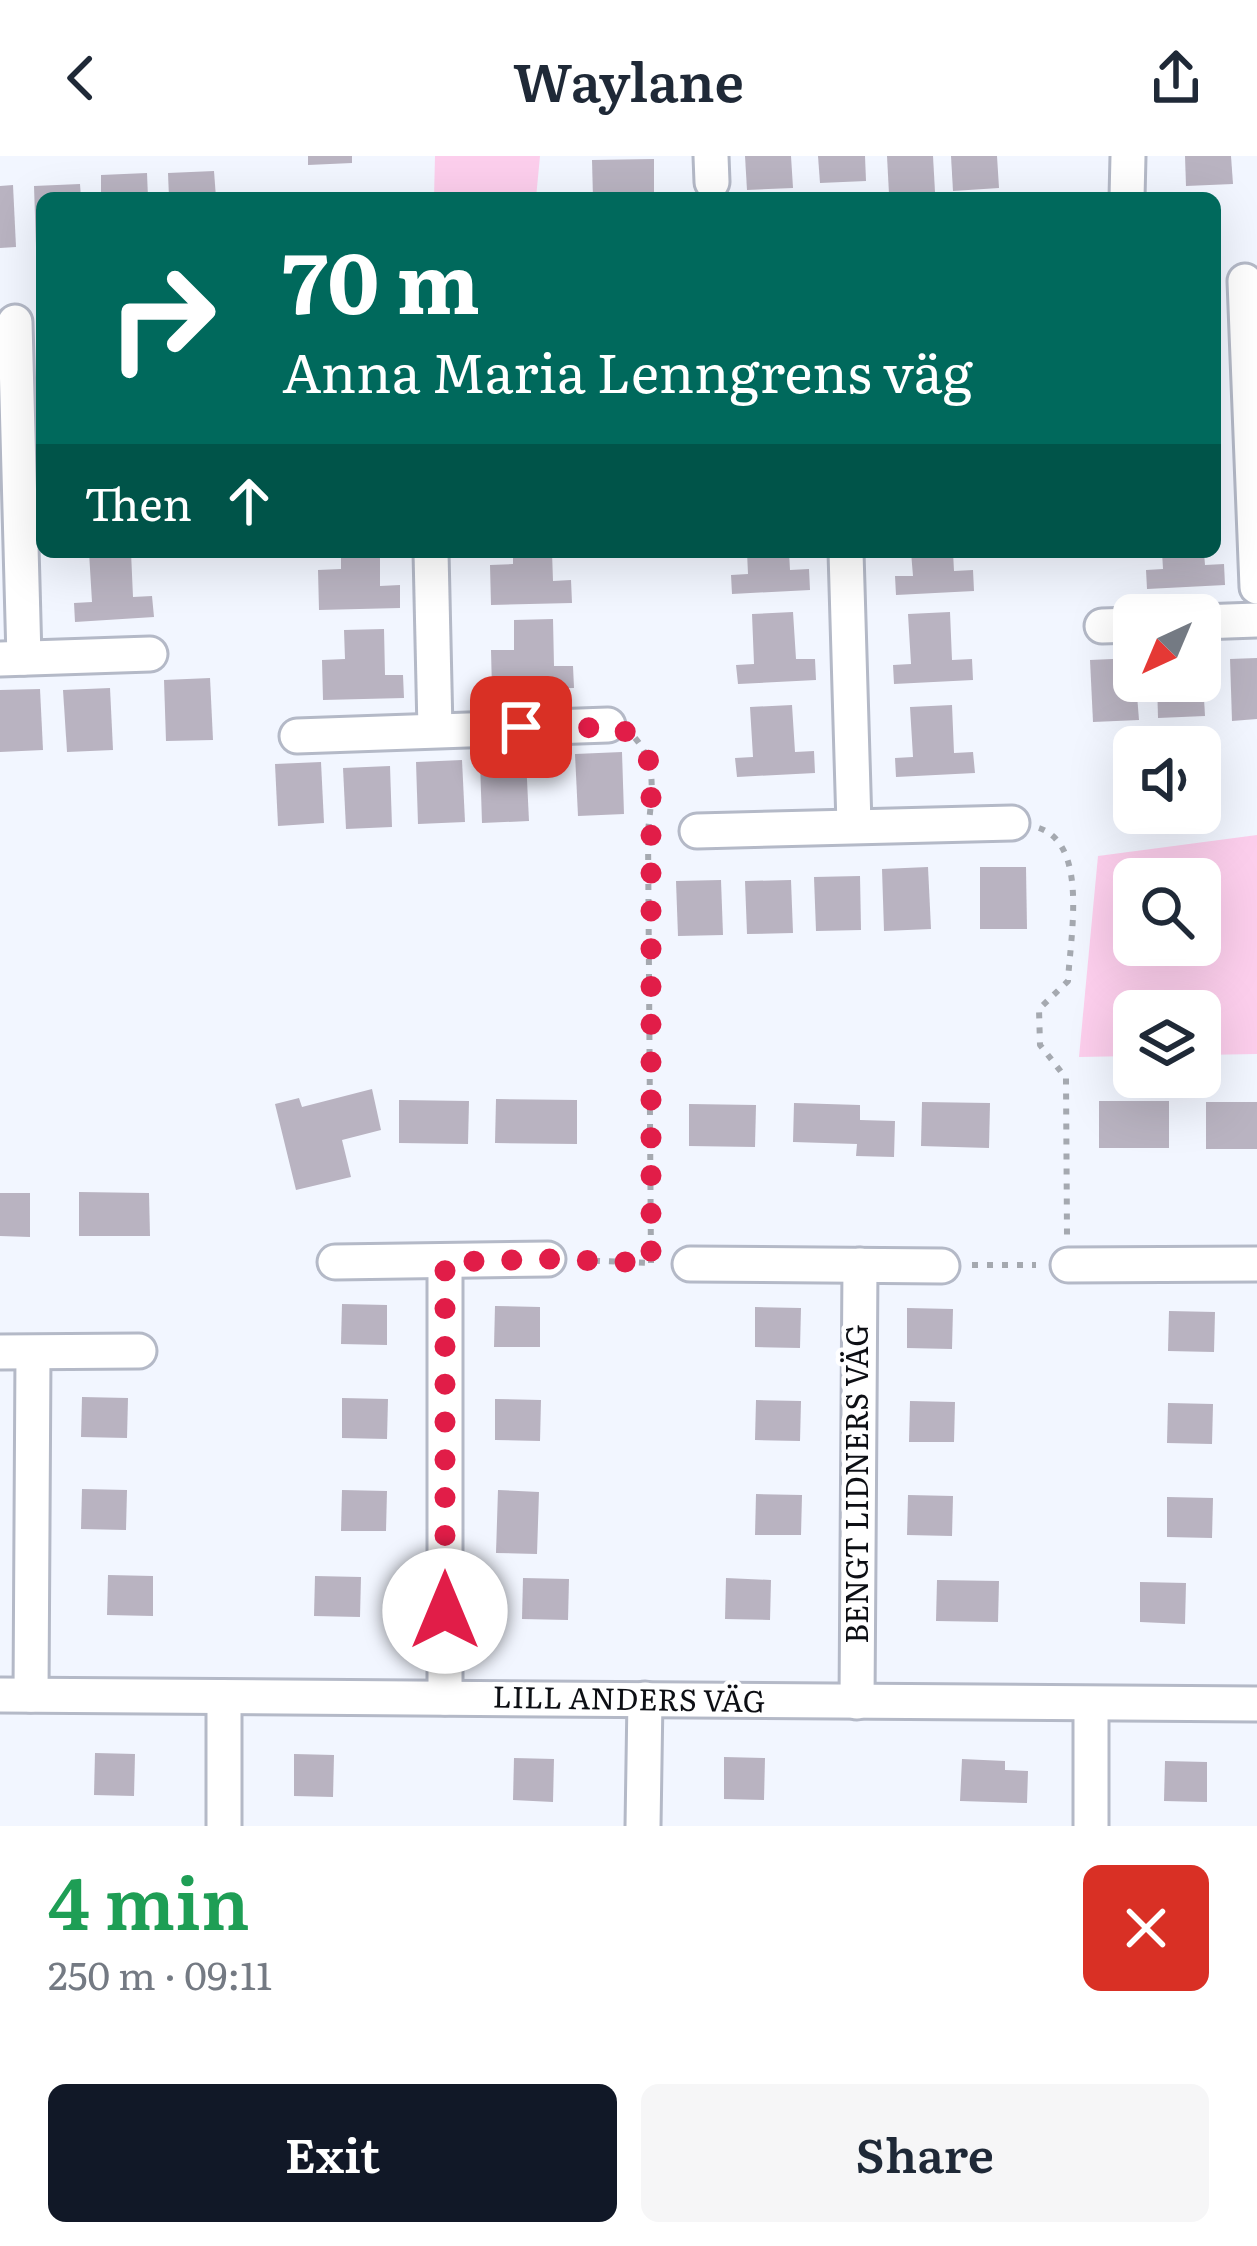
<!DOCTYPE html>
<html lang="en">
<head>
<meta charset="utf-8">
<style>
  :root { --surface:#fff; --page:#f6f6f7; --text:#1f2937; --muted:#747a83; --accent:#111827 }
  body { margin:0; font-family:Literata,serif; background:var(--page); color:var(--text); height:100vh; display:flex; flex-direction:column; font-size:45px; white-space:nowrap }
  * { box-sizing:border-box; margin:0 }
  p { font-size:39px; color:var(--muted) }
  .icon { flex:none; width:66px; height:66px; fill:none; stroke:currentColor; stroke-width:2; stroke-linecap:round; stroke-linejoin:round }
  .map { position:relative; height:1670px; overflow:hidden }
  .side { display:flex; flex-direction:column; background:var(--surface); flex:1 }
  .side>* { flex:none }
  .banner { position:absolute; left:36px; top:36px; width:1185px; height:366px; border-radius:18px; box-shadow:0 12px 48px #0002; background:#00695c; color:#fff; overflow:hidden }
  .needle { width:78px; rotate:224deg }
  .buttons { position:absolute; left:1113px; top:438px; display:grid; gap:24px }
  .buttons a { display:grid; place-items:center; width:108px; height:108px; border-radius:18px; background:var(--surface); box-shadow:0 12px 48px #0002; font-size:60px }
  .pin { position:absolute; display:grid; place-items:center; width:102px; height:102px; color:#fff; margin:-51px; border-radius:24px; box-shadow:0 6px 18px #0006 }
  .me { position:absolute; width:132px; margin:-66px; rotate:0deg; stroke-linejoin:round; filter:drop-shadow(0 0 9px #0008) }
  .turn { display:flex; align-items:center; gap:42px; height:252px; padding:0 48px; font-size:54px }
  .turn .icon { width:156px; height:156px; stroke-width:2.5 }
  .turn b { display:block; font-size:84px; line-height:102px }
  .then { display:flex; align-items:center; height:114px; padding:0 48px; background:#0003; gap:24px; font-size:45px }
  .round { display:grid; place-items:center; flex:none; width:126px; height:126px; border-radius:18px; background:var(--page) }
  .head { display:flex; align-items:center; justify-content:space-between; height:204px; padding:0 48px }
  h1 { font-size:72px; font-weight:600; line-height:90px; color:#1e9e55 }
  .action { display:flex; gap:24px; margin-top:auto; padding:24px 48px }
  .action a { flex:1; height:138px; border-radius:18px; background:var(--accent); color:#fff; font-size:48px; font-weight:600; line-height:138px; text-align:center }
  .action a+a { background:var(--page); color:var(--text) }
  header { display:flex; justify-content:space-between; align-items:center; height:156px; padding:0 48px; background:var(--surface); font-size:54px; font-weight:600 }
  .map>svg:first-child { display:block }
  .green { fill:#fcceec; fill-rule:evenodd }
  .building { fill:#b9b3c1 }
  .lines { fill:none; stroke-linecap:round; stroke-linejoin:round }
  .minor-casing { stroke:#b4b9c7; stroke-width:39 }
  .path { stroke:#a5a9b0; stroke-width:6; stroke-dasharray:6 9; stroke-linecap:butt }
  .minor { stroke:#fff; stroke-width:33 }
  .route { stroke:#e11d48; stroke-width:21; stroke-dasharray:0 37.8 }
  .labels { text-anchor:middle; stroke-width:9; stroke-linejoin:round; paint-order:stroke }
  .street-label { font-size:30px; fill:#0d0f14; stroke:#fff }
</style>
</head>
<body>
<header><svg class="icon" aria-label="back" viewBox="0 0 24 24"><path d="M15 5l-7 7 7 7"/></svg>Waylane<svg class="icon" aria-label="share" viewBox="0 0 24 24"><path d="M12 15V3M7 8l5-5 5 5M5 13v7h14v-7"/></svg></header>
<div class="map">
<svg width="1257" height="1670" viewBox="0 0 1257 1670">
  <rect width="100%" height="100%" fill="#f2f6ff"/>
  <g class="green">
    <path d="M 435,0 L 540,0 L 536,42 L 434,42 Z"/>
    <path d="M 1257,679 L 1257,898 L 1200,899 L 1200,855 L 1134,855 L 1134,900 L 1079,901 L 1098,700 ZM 1134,723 L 1200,723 L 1200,789 L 1134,789 Z"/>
  </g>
  <g class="building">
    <path d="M 308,0 L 352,0 L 352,7 L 308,9 Z"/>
    <path d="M 745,0 L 791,0 L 793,32 L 747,34 Z"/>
    <path d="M 818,0 L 865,0 L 866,25 L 820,27 Z"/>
    <path d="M 887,0 L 933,0 L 935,36 L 889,38 Z"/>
    <path d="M 951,0 L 997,0 L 999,32 L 953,35 Z"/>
    <path d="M 1185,0 L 1231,0 L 1233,28 L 1186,30 Z"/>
    <path d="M 654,3 L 654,42 L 593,42 L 592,4 Z"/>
    <path d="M 214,15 L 216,42 L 169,42 L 168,17 Z"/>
    <path d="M 147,17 L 148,42 L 101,42 L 101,19 Z"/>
    <path d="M 80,28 L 81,42 L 42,42 L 42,91 L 36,91 L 34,30 Z"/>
    <path d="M 13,29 L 16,91 L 0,92 L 0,30 Z"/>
    <path d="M 89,396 L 131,396 L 133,441 L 152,440 L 154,461 L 75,466 L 74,447 L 92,446 Z"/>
    <path d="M 341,396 L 380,396 L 380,430 L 400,429 L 400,452 L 319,454 L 318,414 L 341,413 Z"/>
    <path d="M 513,396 L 552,396 L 553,425 L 571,424 L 572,447 L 491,449 L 490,409 L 513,408 Z"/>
    <path d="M 747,396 L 789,396 L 790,414 L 809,413 L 810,434 L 732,438 L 731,419 L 748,418 Z"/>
    <path d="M 911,396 L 953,396 L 954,415 L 973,414 L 974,435 L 896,439 L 895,420 L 913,420 Z"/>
    <path d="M 1162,396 L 1204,396 L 1205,409 L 1224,408 L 1225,429 L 1147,433 L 1146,414 L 1163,413 Z"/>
    <path d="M 793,456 L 796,503 L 815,503 L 816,524 L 738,528 L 736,509 L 754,508 L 752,458 Z"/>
    <path d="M 950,456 L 952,504 L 972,503 L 973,524 L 894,528 L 893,509 L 911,508 L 908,458 Z"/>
    <path d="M 553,463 L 554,510 L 573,510 L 574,532 L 492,534 L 491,494 L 514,494 L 514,464 Z"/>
    <path d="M 384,473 L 385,519 L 403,519 L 404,542 L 323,544 L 322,504 L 345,503 L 344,474 Z"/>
    <path d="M 1134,502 L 1139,564 L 1093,566 L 1090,504 Z"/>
    <path d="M 1257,502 L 1257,563 L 1232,565 L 1230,503 Z"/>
    <path d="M 210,522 L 213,584 L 166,585 L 164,524 Z"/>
    <path d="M 1157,525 L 1203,525 L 1205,560 L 1158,562 Z"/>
    <path d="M 110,532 L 113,594 L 67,596 L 63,534 Z"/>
    <path d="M 40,533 L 43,594 L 0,596 L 0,534 Z"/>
    <path d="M 792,549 L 795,596 L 814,595 L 815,617 L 737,621 L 735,602 L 753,601 L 750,551 Z"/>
    <path d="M 952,549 L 954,597 L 973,596 L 975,617 L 896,621 L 895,602 L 913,601 L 910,551 Z"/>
    <path d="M 622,596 L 624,658 L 578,660 L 575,598 Z"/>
    <path d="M 526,603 L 529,665 L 482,667 L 480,605 Z"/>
    <path d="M 462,604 L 465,666 L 418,668 L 416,606 Z"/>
    <path d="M 321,606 L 324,667 L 278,670 L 275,608 Z"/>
    <path d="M 390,610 L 392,671 L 346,673 L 343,612 Z"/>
    <path d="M 928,711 L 931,773 L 884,775 L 882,713 Z"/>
    <path d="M 980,711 L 1026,711 L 1027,773 L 980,773 Z"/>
    <path d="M 860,720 L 861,774 L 816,775 L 814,721 Z"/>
    <path d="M 721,724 L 723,779 L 678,780 L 676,725 Z"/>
    <path d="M 791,724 L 793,777 L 747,778 L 745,725 Z"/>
    <path d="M 372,933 L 381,974 L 342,984 L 351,1021 L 296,1034 L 275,948 L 299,942 L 302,951 Z"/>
    <path d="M 496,943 L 577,944 L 577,988 L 495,987 Z"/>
    <path d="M 399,944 L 469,945 L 468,988 L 399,987 Z"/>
    <rect x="1099" y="945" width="70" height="47"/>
    <path d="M 922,946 L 990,947 L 989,992 L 921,990 Z"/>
    <rect x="1206" y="946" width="51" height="47"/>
    <path d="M 794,947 L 860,949 L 860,964 L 895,965 L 894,1001 L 856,1000 L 857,988 L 793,986 Z"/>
    <path d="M 689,948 L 756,949 L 755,991 L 689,990 Z"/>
    <path d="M 79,1036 L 149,1037 L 150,1080 L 79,1080 Z"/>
    <path d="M 0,1037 L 30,1037 L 30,1081 L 0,1080 Z"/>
    <path d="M 342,1148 L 387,1149 L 387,1189 L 341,1188 Z"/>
    <path d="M 495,1150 L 540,1151 L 540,1191 L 494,1191 Z"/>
    <path d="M 755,1151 L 801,1152 L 800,1192 L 755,1191 Z"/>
    <path d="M 907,1152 L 953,1153 L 952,1193 L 907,1192 Z"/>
    <path d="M 1169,1155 L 1215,1156 L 1214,1196 L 1168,1195 Z"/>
    <path d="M 82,1241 L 128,1242 L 127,1282 L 81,1281 Z"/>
    <path d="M 342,1242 L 388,1243 L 387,1283 L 342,1282 Z"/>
    <path d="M 495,1243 L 541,1244 L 540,1285 L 495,1284 Z"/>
    <path d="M 756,1244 L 801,1245 L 800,1285 L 755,1284 Z"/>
    <path d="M 910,1245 L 955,1246 L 954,1286 L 909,1286 Z"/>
    <path d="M 1168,1247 L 1213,1248 L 1212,1288 L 1167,1287 Z"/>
    <path d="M 82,1333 L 127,1334 L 126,1374 L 81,1373 Z"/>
    <path d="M 342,1334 L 387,1335 L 386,1375 L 341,1375 Z"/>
    <path d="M 498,1334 L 539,1336 L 537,1398 L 496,1397 Z"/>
    <path d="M 756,1338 L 802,1339 L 801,1379 L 755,1379 Z"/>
    <path d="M 908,1339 L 953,1340 L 952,1380 L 907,1379 Z"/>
    <path d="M 1167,1341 L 1213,1342 L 1212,1382 L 1167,1381 Z"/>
    <path d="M 108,1419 L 153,1420 L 153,1460 L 107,1459 Z"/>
    <path d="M 315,1420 L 361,1421 L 360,1461 L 314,1460 Z"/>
    <path d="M 523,1422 L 569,1423 L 568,1464 L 522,1463 Z"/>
    <path d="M 726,1422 L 771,1424 L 770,1464 L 725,1463 Z"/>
    <path d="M 937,1424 L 999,1425 L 998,1466 L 936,1465 Z"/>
    <path d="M 1140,1426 L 1186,1427 L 1185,1468 L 1140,1466 Z"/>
    <path d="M 95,1597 L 135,1598 L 134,1640 L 94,1639 Z"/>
    <path d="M 294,1598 L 334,1599 L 333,1641 L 294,1640 Z"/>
    <path d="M 724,1601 L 765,1602 L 764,1644 L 724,1643 Z"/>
    <path d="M 514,1602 L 554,1603 L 553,1646 L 513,1644 Z"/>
    <path d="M 962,1603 L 1005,1605 L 1005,1614 L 1028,1615 L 1027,1647 L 960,1645 Z"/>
    <path d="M 1165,1605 L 1207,1606 L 1207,1646 L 1164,1645 Z"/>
  </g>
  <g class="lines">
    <defs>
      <g id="minor">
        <path d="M 711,0 L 712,26"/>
        <path d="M 1127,42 L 1128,0"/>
        <path d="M 1245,125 L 1257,431"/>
        <path d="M 15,166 L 24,502"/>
        <path d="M 431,396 L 435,574"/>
        <path d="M 846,396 L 854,669"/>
        <path d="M 1200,466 L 1257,464"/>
        <path d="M 1102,470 L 1134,469"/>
        <path d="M 0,503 L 150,498"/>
        <path d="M 297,580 L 608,569"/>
        <path d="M 697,675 L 1012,667"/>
        <path d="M 335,1106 L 548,1103"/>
        <path d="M 690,1108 L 942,1110"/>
        <path d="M 1068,1109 L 1257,1108"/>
        <path d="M 0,1196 L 139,1195"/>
        <path d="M 0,1539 L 1257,1548"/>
        <path d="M 31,1539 L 33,1197"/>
        <path d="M 445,1542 L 445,1107"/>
        <path d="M 857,1546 L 860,1109"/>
        <path d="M 1091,1548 L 1091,1670"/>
        <path d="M 224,1670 L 224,1541"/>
        <path d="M 643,1670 L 645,1543"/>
      </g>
    </defs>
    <use href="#minor" class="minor-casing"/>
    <g class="path">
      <path d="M 635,582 C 659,610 651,642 648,676 L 651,1107"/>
      <path d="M 1039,672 C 1089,689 1070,782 1068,825 L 1039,853 L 1040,889 L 1066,922 L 1067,1079"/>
      <path d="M 579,1104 L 650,1107"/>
      <path d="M 972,1109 L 1036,1109"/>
    </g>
    <use href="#minor" class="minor"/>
  </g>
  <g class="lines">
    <path class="route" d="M 445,1455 L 445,1106 L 548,1103 L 651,1107 L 651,610 L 642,590 L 621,572 L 521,571"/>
  </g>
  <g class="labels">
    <g class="street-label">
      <text transform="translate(858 1328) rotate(-90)" y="10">BENGT LIDNERS VÄG</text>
      <text transform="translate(629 1544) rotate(1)" y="10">LILL ANDERS VÄG</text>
    </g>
  </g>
</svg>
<div class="buttons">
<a><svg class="needle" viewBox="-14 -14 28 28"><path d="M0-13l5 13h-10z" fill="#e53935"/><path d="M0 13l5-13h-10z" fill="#747a83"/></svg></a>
<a><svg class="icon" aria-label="sound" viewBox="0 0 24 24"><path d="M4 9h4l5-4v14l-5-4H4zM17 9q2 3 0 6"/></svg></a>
<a><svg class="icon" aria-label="search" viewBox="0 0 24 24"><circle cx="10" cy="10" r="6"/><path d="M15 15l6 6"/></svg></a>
<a><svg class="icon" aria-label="layers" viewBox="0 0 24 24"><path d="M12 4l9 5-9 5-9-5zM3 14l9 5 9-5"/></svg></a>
</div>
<div class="pin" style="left:521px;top:571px;background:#d93025"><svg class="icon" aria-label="arrive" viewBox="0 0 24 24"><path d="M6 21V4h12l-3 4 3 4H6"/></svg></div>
<svg class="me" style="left:445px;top:1455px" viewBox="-20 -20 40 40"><circle r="19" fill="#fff"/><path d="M0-13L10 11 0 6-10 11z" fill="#e11d48"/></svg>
<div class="banner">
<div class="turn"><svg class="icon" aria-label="right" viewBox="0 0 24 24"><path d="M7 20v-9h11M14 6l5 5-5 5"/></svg><div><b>70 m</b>Anna Maria Lenngrens väg</div></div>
<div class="then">Then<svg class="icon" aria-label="ahead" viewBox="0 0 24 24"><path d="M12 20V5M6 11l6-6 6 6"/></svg></div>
</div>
</div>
<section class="side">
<div class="head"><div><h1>4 min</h1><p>250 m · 09:11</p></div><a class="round" style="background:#d93025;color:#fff"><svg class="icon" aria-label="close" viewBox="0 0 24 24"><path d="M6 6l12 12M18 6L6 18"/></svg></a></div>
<div class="action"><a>Exit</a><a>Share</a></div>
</section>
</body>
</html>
